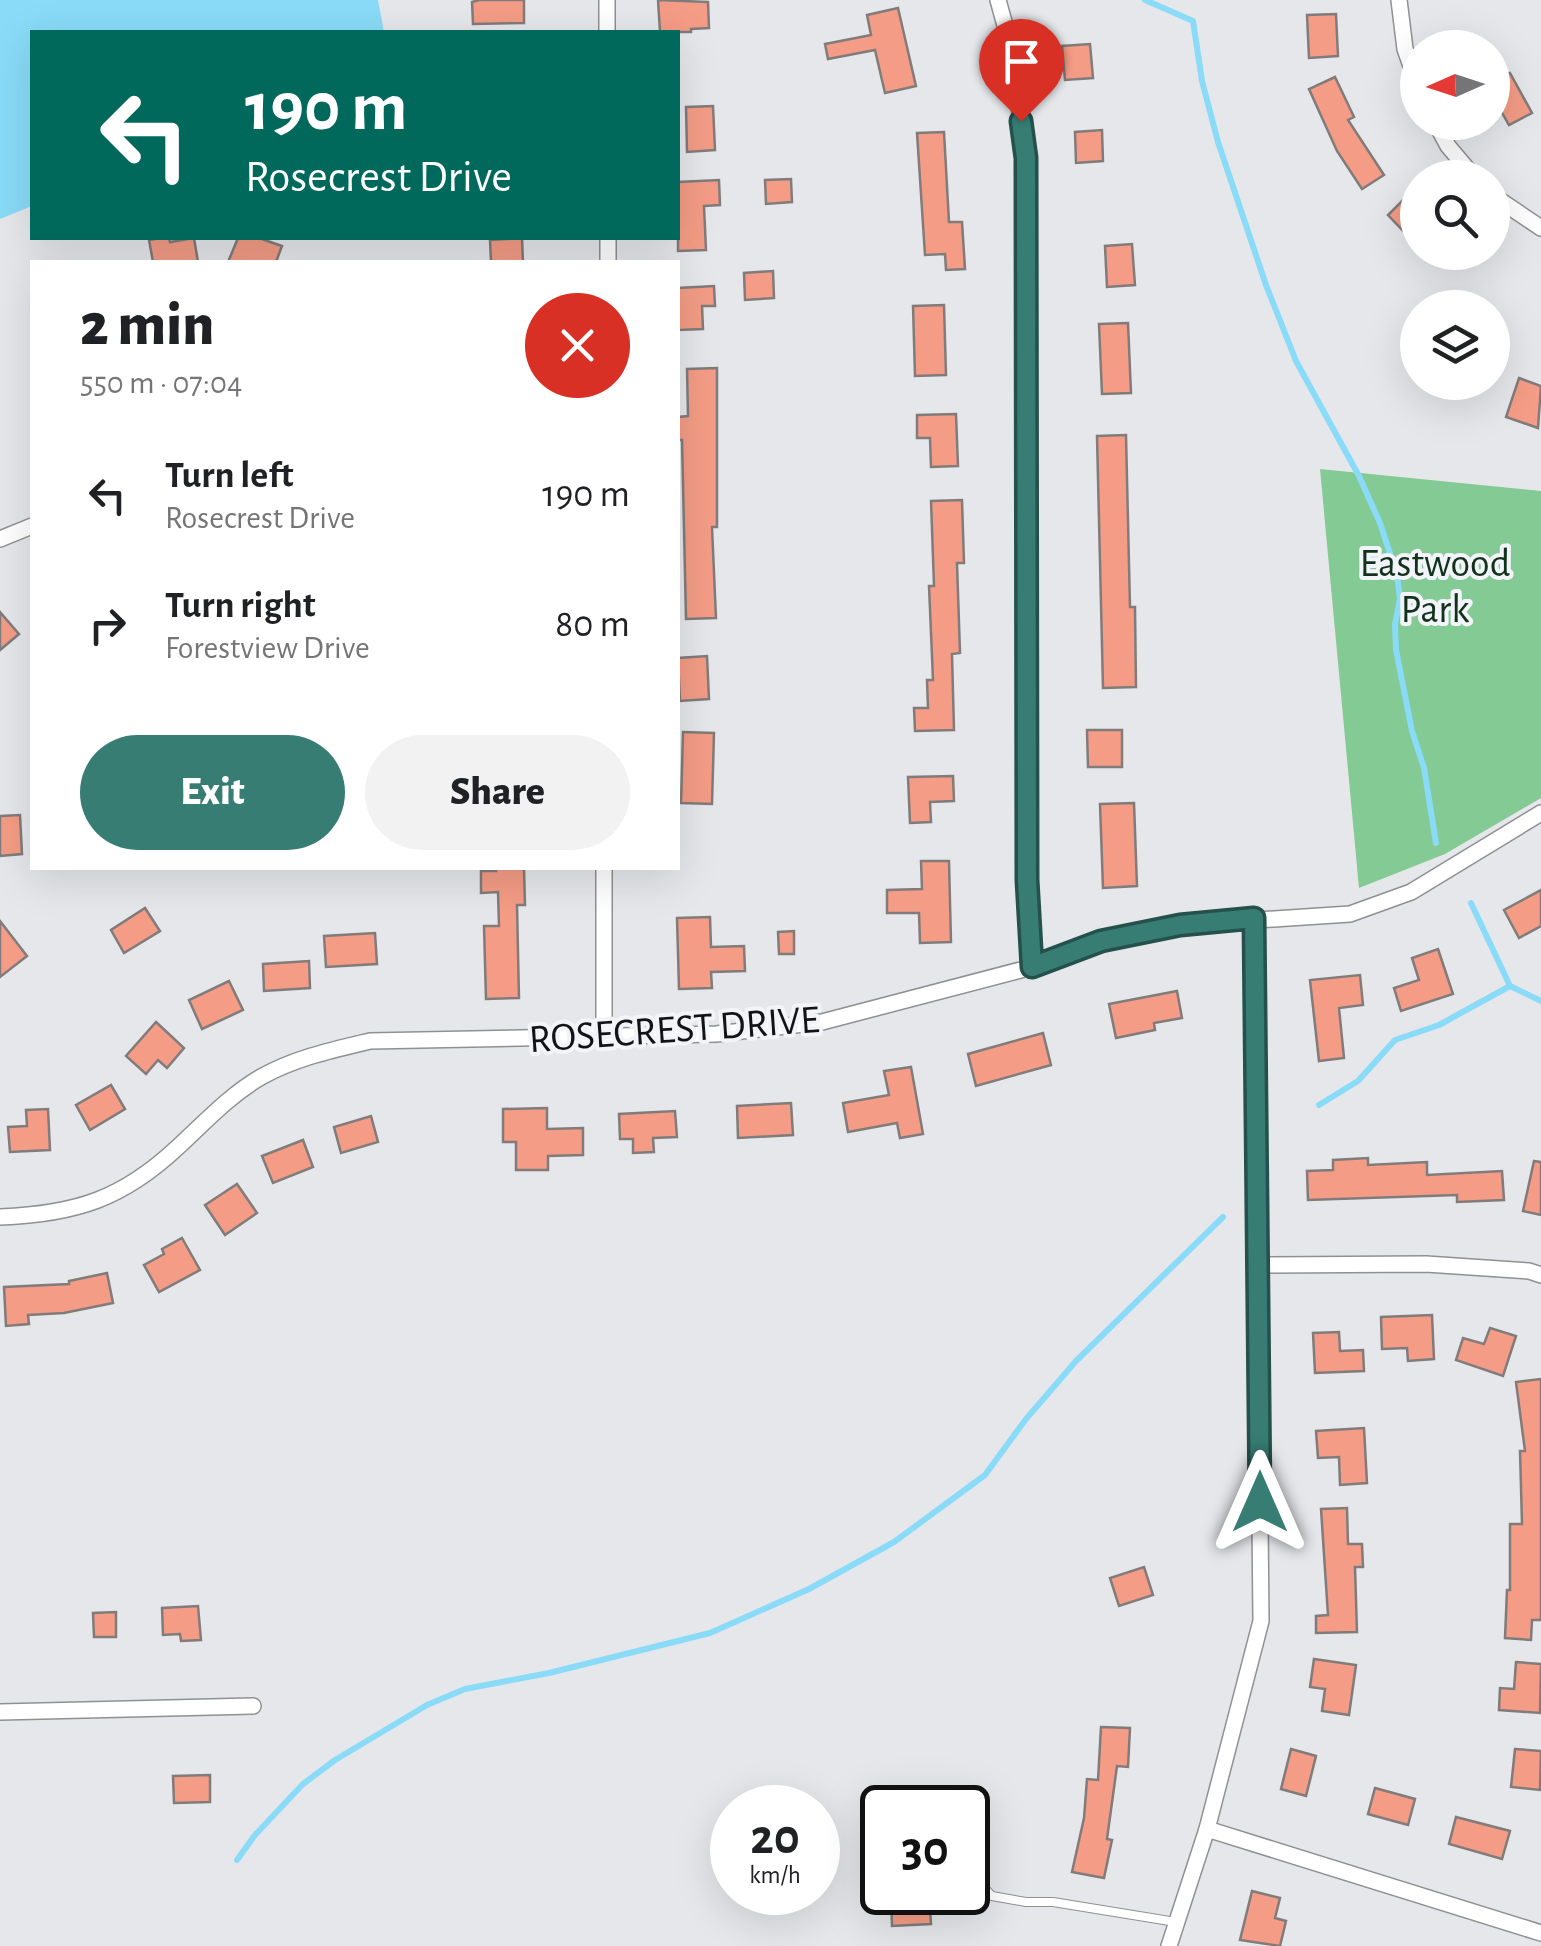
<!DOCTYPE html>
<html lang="en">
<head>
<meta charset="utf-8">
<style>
  :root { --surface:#fff; --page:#f2f2f2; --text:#202124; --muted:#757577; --accent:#377d74 }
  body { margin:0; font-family:"Alegreya Sans",sans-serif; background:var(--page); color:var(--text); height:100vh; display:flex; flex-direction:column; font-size:38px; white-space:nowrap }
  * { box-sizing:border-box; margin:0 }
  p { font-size:32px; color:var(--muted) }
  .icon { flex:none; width:55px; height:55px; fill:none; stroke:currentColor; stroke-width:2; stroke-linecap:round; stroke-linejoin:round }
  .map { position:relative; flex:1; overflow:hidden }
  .panel { position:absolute; left:30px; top:260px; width:650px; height:610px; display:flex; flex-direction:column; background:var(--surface); border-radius:0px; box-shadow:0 10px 40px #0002 }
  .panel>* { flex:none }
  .top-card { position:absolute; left:30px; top:30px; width:650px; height:210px; border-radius:0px; box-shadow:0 10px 40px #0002; background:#00695c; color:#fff; overflow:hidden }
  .needle { width:65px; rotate:267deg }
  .tools { position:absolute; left:1400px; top:30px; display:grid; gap:20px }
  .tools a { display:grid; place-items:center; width:110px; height:110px; border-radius:50%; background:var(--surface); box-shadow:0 10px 40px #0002; font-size:50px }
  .speed { position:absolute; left:710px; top:1785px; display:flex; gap:20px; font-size:50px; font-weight:700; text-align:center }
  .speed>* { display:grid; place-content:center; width:130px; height:130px; border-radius:50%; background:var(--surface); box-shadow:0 10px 40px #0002; line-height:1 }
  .speed small { font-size:25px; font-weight:400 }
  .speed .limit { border:5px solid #111; border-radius:15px; background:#fff; color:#111 }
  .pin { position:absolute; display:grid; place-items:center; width:85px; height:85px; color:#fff; margin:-102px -42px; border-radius:50% 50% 50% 0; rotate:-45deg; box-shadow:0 0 10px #0007 }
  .pin .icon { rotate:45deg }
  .me { position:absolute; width:110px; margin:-55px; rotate:0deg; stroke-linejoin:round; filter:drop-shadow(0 0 8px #0008) }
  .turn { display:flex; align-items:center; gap:35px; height:210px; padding:0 50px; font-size:45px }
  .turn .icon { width:130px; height:130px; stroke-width:2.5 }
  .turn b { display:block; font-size:70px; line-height:85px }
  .round { display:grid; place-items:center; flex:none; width:105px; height:105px; border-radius:52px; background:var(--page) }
  .summary { display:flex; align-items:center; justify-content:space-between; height:170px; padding:0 50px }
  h1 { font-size:60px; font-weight:800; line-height:75px }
  .primary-button { display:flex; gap:20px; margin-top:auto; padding:20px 50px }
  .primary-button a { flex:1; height:115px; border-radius:60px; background:var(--accent); color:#fff; font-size:40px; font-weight:800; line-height:115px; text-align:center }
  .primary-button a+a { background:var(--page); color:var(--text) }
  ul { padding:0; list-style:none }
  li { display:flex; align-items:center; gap:30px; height:130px; padding:0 50px }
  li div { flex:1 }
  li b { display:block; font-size:38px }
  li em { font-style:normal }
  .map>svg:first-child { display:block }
  .green { fill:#84ca94 }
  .water { fill:#89dbf7 }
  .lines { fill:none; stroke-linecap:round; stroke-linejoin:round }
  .stream { stroke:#89dbf7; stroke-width:6 }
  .building { fill:#f49c85; stroke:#817c7b; stroke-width:2.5 }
  .service-casing { stroke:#8f9094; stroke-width:10 }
  .minor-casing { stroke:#8f9094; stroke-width:18 }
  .service { stroke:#fff; stroke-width:8 }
  .minor { stroke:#fff; stroke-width:15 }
  .route-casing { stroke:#24514b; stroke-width:25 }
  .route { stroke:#377d74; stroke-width:18 }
  .labels { text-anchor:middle; stroke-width:8; stroke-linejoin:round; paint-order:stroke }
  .park-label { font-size:40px; fill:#12321b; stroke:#f3f4f9 }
  .street-label { font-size:40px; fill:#131315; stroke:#f3f4f9 }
</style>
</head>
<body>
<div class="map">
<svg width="1541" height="1946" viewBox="0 0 1541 1946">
  <rect width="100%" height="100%" fill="#e6e7eb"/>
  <path class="green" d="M 1320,469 L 1541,491 L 1541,798 L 1445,854 L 1359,888 Z"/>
  <path class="water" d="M 0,0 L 378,0 L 384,32 L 32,32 L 32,206 L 0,219 Z"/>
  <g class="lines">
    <g class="stream">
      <path d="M 1145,0 L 1193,21 L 1202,81 L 1218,142 L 1266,285 L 1296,361 L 1359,476 L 1380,523 L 1397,575 L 1400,599 L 1395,624 L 1396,650 L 1412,731 L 1424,768 L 1436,843"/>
      <path d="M 1471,903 L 1510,986 L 1541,1001"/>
      <path d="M 1319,1105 L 1358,1081 L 1395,1040 L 1439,1025 L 1510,986"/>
      <path d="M 237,1860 L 255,1835 L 303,1784 L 335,1760 L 427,1705 L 465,1689 L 549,1673 L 710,1633 L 809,1589 L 894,1542 L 985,1475 L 1026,1419 L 1076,1361 L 1223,1217"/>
    </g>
  </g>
  <g class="building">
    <path d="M 479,0 L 524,0 L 524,23 L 473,24 L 472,2 Z"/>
    <path d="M 658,0 L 708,2 L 709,28 L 691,29 L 691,32 L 660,32 Z"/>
    <path d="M 898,8 L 916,86 L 885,93 L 875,50 L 828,59 L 825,44 L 871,35 L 867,15 Z"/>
    <path d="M 1336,14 L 1338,56 L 1309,58 L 1307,15 Z"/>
    <path d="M 1090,44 L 1093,78 L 1065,80 L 1062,46 Z"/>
    <path d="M 1510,73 L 1532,113 L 1509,125 L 1492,95 L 1492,83 Z"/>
    <path d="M 1335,77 L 1354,117 L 1348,120 L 1384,175 L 1362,189 L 1337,151 L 1309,89 Z"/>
    <path d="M 713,106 L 715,150 L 687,152 L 686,107 Z"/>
    <path d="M 1102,130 L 1103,161 L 1076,163 L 1075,132 Z"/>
    <path d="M 944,132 L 949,222 L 962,222 L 965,269 L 946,270 L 945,254 L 925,255 L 917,133 Z"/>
    <path d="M 791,179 L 792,202 L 766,204 L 765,180 Z"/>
    <path d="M 719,180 L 720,205 L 704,206 L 706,250 L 678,251 L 678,182 Z"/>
    <path d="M 1408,195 L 1418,205 L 1418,227 L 1408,236 L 1388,215 Z"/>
    <path d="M 162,238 L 169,238 L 170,242 L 194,238 L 198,262 L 153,262 L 149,240 Z"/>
    <path d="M 238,238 L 259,238 L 282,246 L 276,262 L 228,262 Z"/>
    <path d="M 522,238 L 523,262 L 491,262 L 490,240 Z"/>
    <path d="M 1132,244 L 1135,285 L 1107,287 L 1105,246 Z"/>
    <path d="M 773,271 L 774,298 L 745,300 L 744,273 Z"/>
    <path d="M 714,286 L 715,306 L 702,306 L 703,329 L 678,330 L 678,288 Z"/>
    <path d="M 944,305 L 946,375 L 915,376 L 913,306 Z"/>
    <path d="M 1128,323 L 1131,393 L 1102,394 L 1099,324 Z"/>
    <path d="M 717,368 L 717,527 L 712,527 L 716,618 L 686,619 L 682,440 L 678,440 L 678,417 L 688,416 L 687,369 Z"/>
    <path d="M 1519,378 L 1541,386 L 1538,428 L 1506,417 Z"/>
    <path d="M 956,414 L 958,466 L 931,467 L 930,438 L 917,438 L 917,415 Z"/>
    <path d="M 1126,435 L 1130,607 L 1135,607 L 1136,687 L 1103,688 L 1097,436 Z"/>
    <path d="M 962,500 L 964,563 L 957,563 L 960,653 L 952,654 L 954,730 L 915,731 L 914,708 L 928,708 L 927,680 L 933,680 L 929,586 L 934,586 L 931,501 Z"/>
    <path d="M 0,612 L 19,634 L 0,650 Z"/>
    <path d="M 707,656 L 709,699 L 680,701 L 678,658 Z"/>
    <path d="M 1087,730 L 1122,730 L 1122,767 L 1088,767 Z"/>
    <path d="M 683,732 L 714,733 L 712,804 L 681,803 Z"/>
    <path d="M 953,776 L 954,801 L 930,802 L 931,822 L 910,823 L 908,777 Z"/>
    <path d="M 1134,803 L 1137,886 L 1103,888 L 1100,804 Z"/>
    <path d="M 20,815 L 22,854 L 0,856 L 0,816 Z"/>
    <path d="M 921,861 L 949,861 L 951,942 L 920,943 L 919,913 L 887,913 L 887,890 L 922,889 Z"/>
    <path d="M 496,868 L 524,868 L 525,905 L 517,905 L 519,998 L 486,999 L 484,926 L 499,926 L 498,892 L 481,893 L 481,871 L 496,871 Z"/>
    <path d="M 1541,890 L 1541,926 L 1519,938 L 1504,910 Z"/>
    <path d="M 145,908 L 160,931 L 124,953 L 111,930 Z"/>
    <path d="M 710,917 L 711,947 L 744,946 L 745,971 L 711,972 L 712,988 L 679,989 L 677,918 Z"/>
    <path d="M 0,921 L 27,956 L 0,977 Z"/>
    <path d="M 794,931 L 794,954 L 779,954 L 778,932 Z"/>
    <path d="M 375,933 L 377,964 L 326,967 L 324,936 Z"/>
    <path d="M 1438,949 L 1453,994 L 1401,1011 L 1394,988 L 1419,980 L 1412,958 Z"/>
    <path d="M 309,961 L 310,988 L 264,991 L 263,964 Z"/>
    <path d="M 1360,975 L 1363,1005 L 1339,1008 L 1344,1058 L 1319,1061 L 1310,980 Z"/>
    <path d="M 229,981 L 243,1010 L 202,1029 L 189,1000 Z"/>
    <path d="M 1177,991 L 1182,1018 L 1154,1023 L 1155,1030 L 1116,1038 L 1109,1004 Z"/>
    <path d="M 156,1022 L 184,1048 L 167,1068 L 158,1060 L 146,1074 L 126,1056 Z"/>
    <path d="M 1043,1033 L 1051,1065 L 976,1086 L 968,1054 Z"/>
    <path d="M 911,1067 L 923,1134 L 900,1138 L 897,1123 L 848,1132 L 843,1103 L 889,1095 L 884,1071 Z"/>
    <path d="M 111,1085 L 125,1109 L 90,1130 L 76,1105 Z"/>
    <path d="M 791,1103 L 793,1135 L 738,1138 L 737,1106 Z"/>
    <path d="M 547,1108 L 547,1129 L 583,1128 L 583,1155 L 548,1156 L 548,1170 L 516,1170 L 516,1142 L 503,1142 L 503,1109 Z"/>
    <path d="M 48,1109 L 50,1150 L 10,1152 L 8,1127 L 27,1126 L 26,1110 Z"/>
    <path d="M 675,1111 L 677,1137 L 653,1138 L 654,1152 L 633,1153 L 633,1139 L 620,1139 L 619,1114 Z"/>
    <path d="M 371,1116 L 378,1142 L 341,1153 L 334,1127 Z"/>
    <path d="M 303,1140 L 313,1167 L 273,1183 L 262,1156 Z"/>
    <path d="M 1368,1158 L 1368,1165 L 1427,1162 L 1427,1175 L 1502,1171 L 1504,1200 L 1457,1202 L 1457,1195 L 1308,1200 L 1307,1171 L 1333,1170 L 1333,1160 Z"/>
    <path d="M 1534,1161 L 1541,1162 L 1541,1215 L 1523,1211 Z"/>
    <path d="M 237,1184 L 257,1213 L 225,1235 L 205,1205 Z"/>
    <path d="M 182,1238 L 200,1270 L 159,1292 L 144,1265 L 164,1254 L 162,1249 Z"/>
    <path d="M 107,1273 L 113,1303 L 64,1313 L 28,1315 L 29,1324 L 6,1326 L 4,1287 L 69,1284 L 69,1281 Z"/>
    <path d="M 1432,1315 L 1434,1359 L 1408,1361 L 1407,1348 L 1382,1349 L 1381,1317 Z"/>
    <path d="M 1490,1328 L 1516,1336 L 1503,1376 L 1456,1360 L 1463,1338 L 1484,1344 Z"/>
    <path d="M 1339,1332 L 1340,1351 L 1363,1350 L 1364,1371 L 1315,1373 L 1313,1333 Z"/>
    <path d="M 1541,1379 L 1541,1620 L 1532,1620 L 1531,1640 L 1505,1638 L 1507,1590 L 1510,1590 L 1510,1524 L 1522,1524 L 1520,1451 L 1525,1451 L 1516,1382 Z"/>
    <path d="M 1364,1428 L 1367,1483 L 1340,1485 L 1339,1457 L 1318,1458 L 1316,1431 Z"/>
    <path d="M 1347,1508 L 1348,1544 L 1362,1544 L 1363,1567 L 1355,1567 L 1357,1632 L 1316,1633 L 1316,1616 L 1328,1615 L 1321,1509 Z"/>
    <path d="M 1144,1567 L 1153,1595 L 1119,1606 L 1110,1578 Z"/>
    <path d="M 198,1606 L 201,1640 L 181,1641 L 180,1634 L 163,1635 L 162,1608 Z"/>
    <path d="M 116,1612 L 116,1637 L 94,1637 L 93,1613 Z"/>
    <path d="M 1314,1659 L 1356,1665 L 1349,1715 L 1322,1711 L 1325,1689 L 1310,1687 Z"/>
    <path d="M 1516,1662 L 1541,1664 L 1540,1713 L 1499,1710 L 1500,1688 L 1514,1689 Z"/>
    <path d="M 1101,1727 L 1130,1728 L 1128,1767 L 1117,1766 L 1107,1839 L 1112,1840 L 1104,1878 L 1072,1872 L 1084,1818 L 1087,1779 L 1098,1780 Z"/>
    <path d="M 1291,1749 L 1316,1756 L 1306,1796 L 1281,1789 Z"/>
    <path d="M 1515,1749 L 1541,1751 L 1540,1790 L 1511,1787 Z"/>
    <path d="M 210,1775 L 210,1802 L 174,1803 L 173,1776 Z"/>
    <path d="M 1375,1788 L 1415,1799 L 1408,1825 L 1368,1814 Z"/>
    <path d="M 1456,1817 L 1510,1831 L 1502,1859 L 1449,1844 Z"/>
    <path d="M 1252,1891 L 1280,1898 L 1275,1918 L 1286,1921 L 1280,1946 L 1240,1940 Z"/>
    <path d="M 929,1893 L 931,1924 L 892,1926 L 891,1896 Z"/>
  </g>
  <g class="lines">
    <defs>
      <path id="service" d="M 970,1873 L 992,1896 L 1026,1902 L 1053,1902 L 1176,1922"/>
      <g id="minor">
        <path d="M 607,0 L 607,32"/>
        <path d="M 998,0 L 1011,47 L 1026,158 L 1027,880 L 1032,967"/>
        <path d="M 1399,0 L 1405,49 L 1418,86"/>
        <path d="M 1435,122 L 1448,146 L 1475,178"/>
        <path d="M 1492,195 L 1541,228"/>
        <path d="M 608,238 L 608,262"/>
        <path d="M 0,539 L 32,526"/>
        <path d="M 604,868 L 604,1037"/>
        <path d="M 0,1217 C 76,1214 123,1199 179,1146 C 205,1122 230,1095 261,1077 C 295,1058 332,1050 370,1041 L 716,1034 L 822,1022 L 1032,967 L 1101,941 L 1180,925 L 1350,914 L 1411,892 L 1541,813"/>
        <path d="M 1258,1265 L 1426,1264 L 1529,1271 L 1541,1275"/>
        <path d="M 0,1712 L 253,1706"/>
        <path d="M 1207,1829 L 1541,1933"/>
        <path d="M 1169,1946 L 1207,1829 L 1261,1621 L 1254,918"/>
      </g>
    </defs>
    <use href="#service" class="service-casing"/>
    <use href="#minor" class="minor-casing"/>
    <use href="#service" class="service"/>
    <use href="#minor" class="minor"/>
  </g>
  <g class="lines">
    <defs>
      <path id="route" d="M 1021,121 L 1026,158 L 1027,880 L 1032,967 L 1101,941 L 1180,925 L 1254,918 L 1260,1502"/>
    </defs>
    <use href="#route" class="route-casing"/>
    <use href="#route" class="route"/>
  </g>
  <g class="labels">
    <g class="park-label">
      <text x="1435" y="576">Eastwood<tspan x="1435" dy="46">Park</tspan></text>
    </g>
    <g class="street-label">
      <text transform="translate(674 1028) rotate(-4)" y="14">ROSECREST DRIVE</text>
    </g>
  </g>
</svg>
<div class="tools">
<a><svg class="needle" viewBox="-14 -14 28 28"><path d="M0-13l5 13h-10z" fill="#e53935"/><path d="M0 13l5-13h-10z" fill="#757577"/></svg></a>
<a><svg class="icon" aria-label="search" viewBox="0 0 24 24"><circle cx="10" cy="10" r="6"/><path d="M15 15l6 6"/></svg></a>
<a><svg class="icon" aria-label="layers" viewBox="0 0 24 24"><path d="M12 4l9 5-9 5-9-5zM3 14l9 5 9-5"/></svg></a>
</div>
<div class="speed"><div>20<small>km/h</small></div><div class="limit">30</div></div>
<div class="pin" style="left:1021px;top:121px;background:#d93025"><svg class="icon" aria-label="arrive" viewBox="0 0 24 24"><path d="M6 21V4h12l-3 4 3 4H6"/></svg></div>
<svg class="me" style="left:1260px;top:1502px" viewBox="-20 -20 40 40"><path d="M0-17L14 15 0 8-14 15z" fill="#377d74" stroke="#fff" stroke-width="4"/></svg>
<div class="top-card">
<div class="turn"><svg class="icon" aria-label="left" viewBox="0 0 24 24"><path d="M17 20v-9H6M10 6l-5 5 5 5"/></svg><div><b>190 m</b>Rosecrest Drive</div></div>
</div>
<section class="panel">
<div class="summary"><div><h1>2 min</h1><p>550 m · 07:04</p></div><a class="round" style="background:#d93025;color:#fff"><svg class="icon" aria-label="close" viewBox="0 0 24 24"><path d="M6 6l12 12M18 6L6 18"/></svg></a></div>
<ul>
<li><svg class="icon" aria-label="left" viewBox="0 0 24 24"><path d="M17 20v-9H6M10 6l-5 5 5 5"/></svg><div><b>Turn left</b><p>Rosecrest Drive</p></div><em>190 m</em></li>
<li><svg class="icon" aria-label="right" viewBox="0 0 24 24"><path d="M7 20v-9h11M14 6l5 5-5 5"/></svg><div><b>Turn right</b><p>Forestview Drive</p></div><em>80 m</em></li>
</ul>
<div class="primary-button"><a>Exit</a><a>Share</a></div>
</section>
</div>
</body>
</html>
